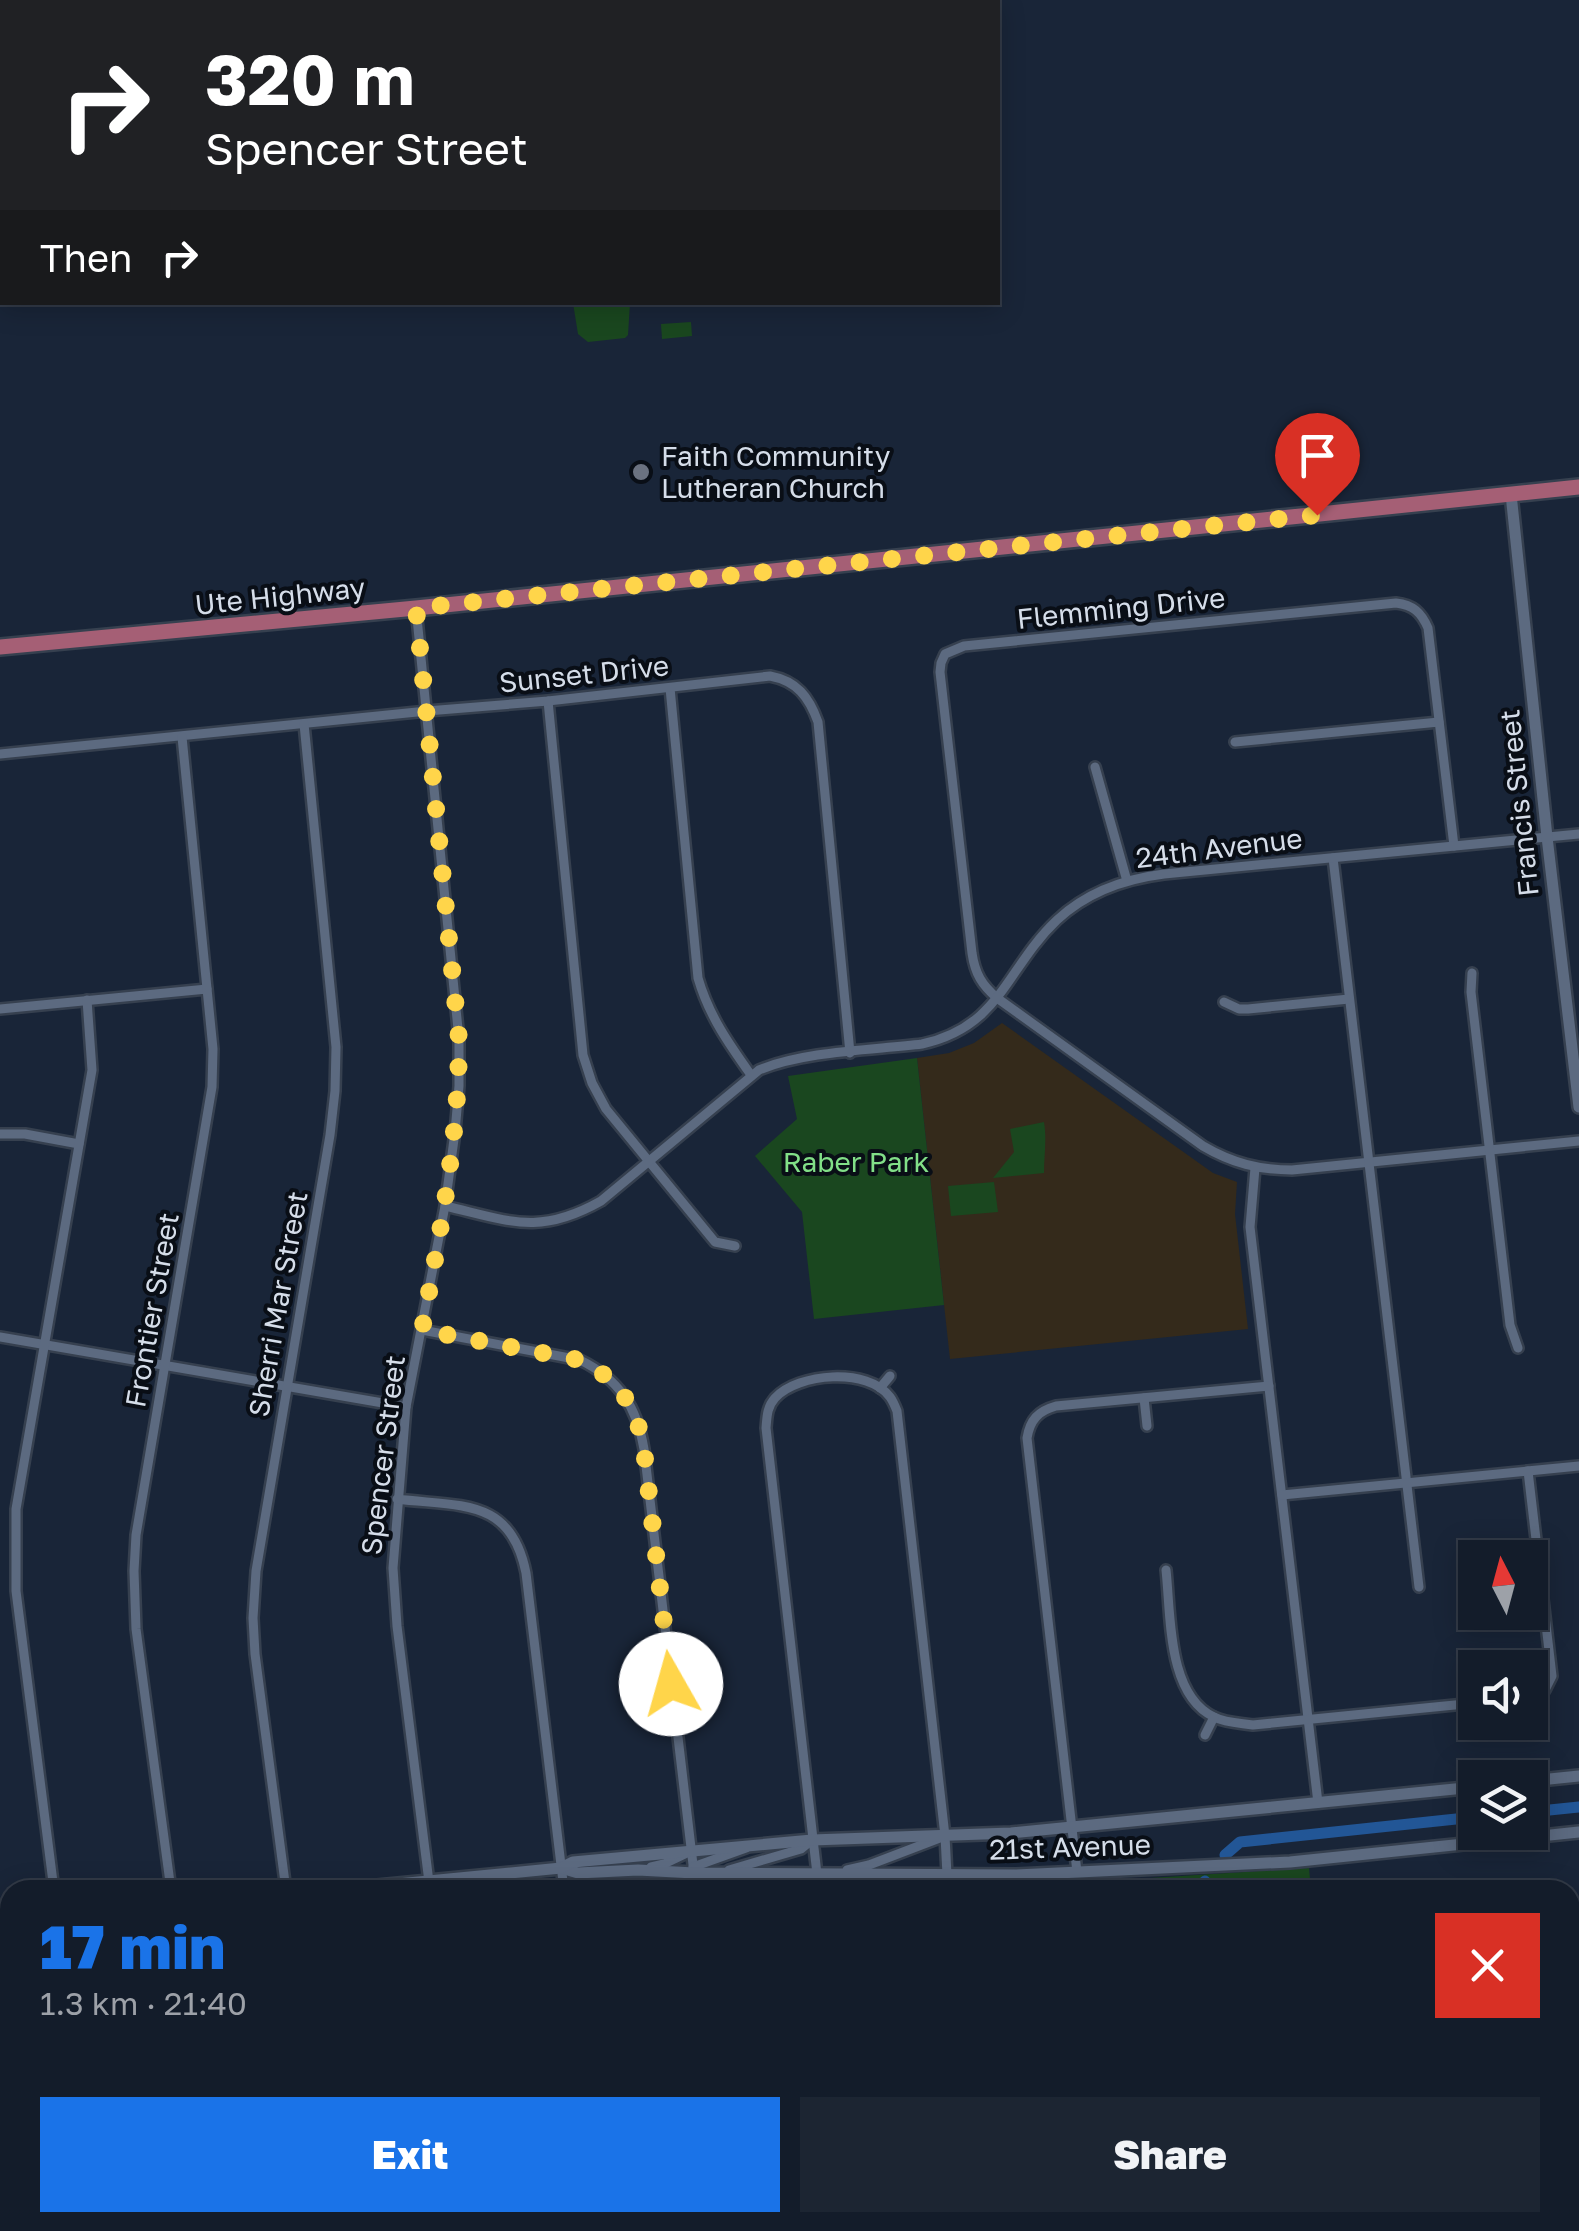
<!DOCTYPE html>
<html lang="en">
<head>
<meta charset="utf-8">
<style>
  :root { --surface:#131c2a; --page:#1c2532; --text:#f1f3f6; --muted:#9da1a8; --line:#323a47; --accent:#1a73e8 }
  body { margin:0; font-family:"Golos Text",sans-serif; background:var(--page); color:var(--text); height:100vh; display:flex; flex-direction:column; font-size:38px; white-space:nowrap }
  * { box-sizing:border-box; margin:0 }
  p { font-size:32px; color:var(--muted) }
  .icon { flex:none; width:55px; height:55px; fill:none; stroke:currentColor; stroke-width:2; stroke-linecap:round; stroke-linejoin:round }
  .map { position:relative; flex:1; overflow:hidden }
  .side { position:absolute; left:0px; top:1880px; width:1580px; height:352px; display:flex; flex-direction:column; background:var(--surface); border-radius:30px 30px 0 0; box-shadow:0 5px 25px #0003,0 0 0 2px var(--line) }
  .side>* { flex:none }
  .hud { position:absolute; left:0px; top:0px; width:1000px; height:305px; box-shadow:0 5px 25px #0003,0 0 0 2px var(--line); background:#202124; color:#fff; overflow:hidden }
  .needle { width:65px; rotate:354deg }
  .controls { position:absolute; left:1458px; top:1540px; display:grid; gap:20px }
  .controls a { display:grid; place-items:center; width:90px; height:90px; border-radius:0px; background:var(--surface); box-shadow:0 5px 25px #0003,0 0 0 2px var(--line); font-size:50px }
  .pin { position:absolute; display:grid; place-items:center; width:85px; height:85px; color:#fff; margin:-102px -42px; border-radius:50% 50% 50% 0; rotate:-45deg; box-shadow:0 0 10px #0007 }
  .pin .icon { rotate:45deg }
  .me { position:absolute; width:110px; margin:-55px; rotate:353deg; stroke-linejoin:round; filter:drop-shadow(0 0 8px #0008) }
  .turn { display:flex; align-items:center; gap:35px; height:210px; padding:0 40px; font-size:45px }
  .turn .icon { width:130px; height:130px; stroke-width:2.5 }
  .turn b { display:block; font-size:70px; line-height:85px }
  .then { display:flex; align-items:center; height:95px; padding:0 40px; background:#0003; gap:20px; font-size:38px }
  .round { display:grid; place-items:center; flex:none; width:105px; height:105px; border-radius:0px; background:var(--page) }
  .head { display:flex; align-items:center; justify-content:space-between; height:170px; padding:0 40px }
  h1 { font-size:60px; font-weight:800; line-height:75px; color:var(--accent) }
  .cta { display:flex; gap:20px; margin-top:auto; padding:20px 40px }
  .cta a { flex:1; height:115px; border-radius:0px; background:var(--accent); color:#fff; font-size:40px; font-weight:800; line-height:115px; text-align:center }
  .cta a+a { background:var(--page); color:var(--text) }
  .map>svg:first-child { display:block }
  .education { fill:#342a1b }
  .green { fill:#1a471f }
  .water { fill:#225696 }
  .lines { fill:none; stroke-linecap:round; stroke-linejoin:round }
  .canal { stroke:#225696; stroke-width:11 }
  .minor-casing { stroke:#36404f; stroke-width:14 }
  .tertiary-casing { stroke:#36404f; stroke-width:16 }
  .primary-casing { stroke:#36404f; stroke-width:20 }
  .minor { stroke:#5c6a80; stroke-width:9 }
  .tertiary { stroke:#5c6a80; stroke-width:11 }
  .primary { stroke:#a55f75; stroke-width:15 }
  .route { stroke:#ffd54a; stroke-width:18; stroke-dasharray:0 32.4 }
  .worship-dot { fill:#6b7280; stroke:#090e16; stroke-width:4 }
  .labels { text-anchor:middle; stroke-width:8; stroke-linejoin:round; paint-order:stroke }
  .poi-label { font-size:28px; fill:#d5dde9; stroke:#090e16; text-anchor:start }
  .street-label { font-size:28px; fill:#d5dde9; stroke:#090e16 }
  .park-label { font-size:28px; fill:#82df88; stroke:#090e16 }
</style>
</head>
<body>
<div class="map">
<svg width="1579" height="2231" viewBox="0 0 1579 2231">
  <rect width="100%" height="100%" fill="#192538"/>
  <path class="education" d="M 1002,1023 L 1213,1173 L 1237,1182 L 1235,1214 L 1248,1329 L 950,1359 L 917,1058 L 949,1053 L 974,1043 Z"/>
  <g class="green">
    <path d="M 573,303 L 630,303 L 628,335 L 625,338 L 588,342 L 578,334 Z"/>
    <path d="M 691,322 L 692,336 L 662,339 L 661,324 Z"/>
    <path d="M 917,1058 L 944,1305 L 814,1319 L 802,1212 L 755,1156 L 797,1119 L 788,1076 Z"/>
    <path d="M 1044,1122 C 1047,1140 1044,1155 1044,1173 L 993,1178 L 1014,1152 L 1010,1129 Z"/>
    <path d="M 994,1182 L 998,1212 L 951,1216 L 948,1186 Z"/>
    <path d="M 1309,1868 L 1311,1890 L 861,1890 L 861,1886 L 1008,1887 Z"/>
    <path d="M 623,2222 L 1173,2222 L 1174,2231 L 610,2231 Z"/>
  </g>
  <path class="water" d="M 1087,2222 L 1146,2223 L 1147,2231 L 1077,2231 L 1079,2226 Z"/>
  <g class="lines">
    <g class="canal">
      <path d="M 1530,1812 L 1579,1807"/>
      <path d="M 1225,1855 L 1240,1842 L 1475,1817"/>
      <path d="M 1198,1890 L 1205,1881"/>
      <path d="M 734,2231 L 762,2222"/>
    </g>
    <defs>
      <g id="minor">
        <path d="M 416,608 L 459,1039 L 459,1086 L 455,1132 L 445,1206 L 406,1407 L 393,1568 L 397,1626 L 430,1890"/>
        <path d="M 670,688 L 698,978 C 709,1016 729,1044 751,1075"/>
        <path d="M 548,701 L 583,1055 L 592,1083 L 606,1109 L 715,1242 L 735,1246"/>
        <path d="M 1235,742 L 1439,722"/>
        <path d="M 0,754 L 427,711 L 548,701 L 770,676 C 797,681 809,697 818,722 L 850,1053"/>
        <path d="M 1095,767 L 1127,881"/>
        <path d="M 1454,846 L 1428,628 C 1421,612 1413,605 1396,603 L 964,646 L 945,654 L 941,663 L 940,672 L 972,953 C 975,974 982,985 997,998 L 1203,1146 C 1232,1163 1259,1170 1292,1170 L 1579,1141"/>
        <path d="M 1333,858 L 1419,1587"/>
        <path d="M 1472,973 L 1471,992 L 1510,1325 L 1518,1348"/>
        <path d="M 1224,1002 L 1239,1009 L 1248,1009 L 1349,999"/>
        <path d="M 0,1009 L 207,989"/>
        <path d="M 0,1134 L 25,1134 L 79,1144"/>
        <path d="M 1255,1168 L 1250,1227 L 1318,1803"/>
        <path d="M 445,1206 C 510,1221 539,1236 601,1201 L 759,1070 C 804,1051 873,1050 922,1044 C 1001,1027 1006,968 1057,920 C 1087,892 1124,879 1164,874 L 1579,834"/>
        <path d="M 422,1330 L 580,1360 C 619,1379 637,1407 644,1449 L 696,1890"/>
        <path d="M 0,1337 L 406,1407"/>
        <path d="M 880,1388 L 890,1376"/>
        <path d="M 1144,1398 L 1147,1426"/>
        <path d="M 1528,1471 L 1552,1676 L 1545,1690 L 1530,1697"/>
        <path d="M 1282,1495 L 1579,1466"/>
        <path d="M 397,1499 C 460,1507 511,1497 526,1573 L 564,1890"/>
        <path d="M 1166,1570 C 1171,1615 1167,1695 1214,1717 C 1226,1723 1240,1723 1253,1725 L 1475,1703"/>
        <path d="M 1205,1735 L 1214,1717"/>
        <path d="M 651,1867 L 664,1864 L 687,1853"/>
        <path d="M 693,1867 L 746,1848"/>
        <path d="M 729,1870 L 801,1849 L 812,1840"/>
        <path d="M 847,1870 L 869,1865 L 945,1836"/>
        <path d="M 1077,1872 L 1027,1438 C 1030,1420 1038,1411 1056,1406 L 1269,1386"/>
        <path d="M 817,1874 L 766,1428 C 767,1416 767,1407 775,1398 C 798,1373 868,1367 890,1397 C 893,1401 895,1406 897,1411 L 945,1836 L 947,1875"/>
        <path d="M 54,1890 L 16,1591 L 16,1509 L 92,1070 L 87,1000"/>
        <path d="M 171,1890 L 136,1629 L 134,1571 L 136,1535 L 212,1087 L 213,1049 L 182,737"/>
        <path d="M 286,1890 L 255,1654 L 253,1618 L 256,1571 L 330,1135 L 335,1091 L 336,1047 L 304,724"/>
        <path d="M 1570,1908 L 1579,1907"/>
        <path d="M 1570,2028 L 1579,2027"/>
        <path d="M 0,2113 L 10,2113"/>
        <path d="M 1570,2149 L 1579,2149"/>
        <path d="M 320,2222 L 321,2231"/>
        <path d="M 466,2222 L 467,2231"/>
        <path d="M 1237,2222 L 1238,2231"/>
        <path d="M 1357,2222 L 1358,2231"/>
        <path d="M 1478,2222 L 1479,2231"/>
      </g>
      <g id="tertiary">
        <path d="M 1511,494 L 1547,837 L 1579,1107"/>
        <path d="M 1530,1781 L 1579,1776"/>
        <path d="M 561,1868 L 578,1873 L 638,1870 L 694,1873 L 1016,1875 L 1290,1862 L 1579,1832"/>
        <path d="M 336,1890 L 561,1868 L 573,1862 L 812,1840 L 1011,1833 L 1475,1787"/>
        <path d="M 0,1923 L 10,1922"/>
      </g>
      <path id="primary" d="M 0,647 L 416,608 L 1579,487"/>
    </defs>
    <use href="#minor" class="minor-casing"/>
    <use href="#tertiary" class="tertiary-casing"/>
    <use href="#primary" class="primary-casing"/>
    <use href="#minor" class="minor"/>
    <use href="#tertiary" class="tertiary"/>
    <use href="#primary" class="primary"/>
  </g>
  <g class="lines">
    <path class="route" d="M 671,1684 L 644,1450 C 637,1407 619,1379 580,1360 L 422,1330 C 440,1233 459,1138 459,1039 L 416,608 L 1317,515"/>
  </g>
  <circle class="worship-dot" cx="641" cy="472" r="10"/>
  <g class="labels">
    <g class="poi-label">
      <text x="661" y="466">Faith Community<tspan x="661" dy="32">Lutheran Church</tspan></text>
    </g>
    <g class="street-label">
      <text transform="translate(280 596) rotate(-6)" y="10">Ute Highway</text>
      <text transform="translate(1121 608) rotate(-6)" y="10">Flemming Drive</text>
      <text transform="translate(584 674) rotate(-6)" y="10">Sunset Drive</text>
      <text transform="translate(1519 803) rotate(-96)" y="10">Francis Street</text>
      <text transform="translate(1219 848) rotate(-7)" y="10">24th Avenue</text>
      <text transform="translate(278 1304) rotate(-80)" y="10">Sherri Mar Street</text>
      <text transform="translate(152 1310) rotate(-80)" y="10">Frontier Street</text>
      <text transform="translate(383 1455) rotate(-83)" y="10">Spencer Street</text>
      <text transform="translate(1070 1847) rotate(-2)" y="10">21st Avenue</text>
    </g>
    <g class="park-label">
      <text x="856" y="1172">Raber Park</text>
    </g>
  </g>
</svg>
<div class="controls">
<a><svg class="needle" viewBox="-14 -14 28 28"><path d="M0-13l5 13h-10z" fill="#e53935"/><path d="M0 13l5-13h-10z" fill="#9da1a8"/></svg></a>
<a><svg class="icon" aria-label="sound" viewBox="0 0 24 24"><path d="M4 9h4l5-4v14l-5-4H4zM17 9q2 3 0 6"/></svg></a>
<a><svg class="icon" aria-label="layers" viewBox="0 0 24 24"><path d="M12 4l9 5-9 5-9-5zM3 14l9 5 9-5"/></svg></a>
</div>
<div class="pin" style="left:1317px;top:515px;background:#d93025"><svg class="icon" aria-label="arrive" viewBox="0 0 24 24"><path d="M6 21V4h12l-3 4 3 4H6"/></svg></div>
<svg class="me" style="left:671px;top:1684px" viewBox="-20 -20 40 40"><circle r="19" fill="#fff"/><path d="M0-13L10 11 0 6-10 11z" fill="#ffd54a"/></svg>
<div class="hud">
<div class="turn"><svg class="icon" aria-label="right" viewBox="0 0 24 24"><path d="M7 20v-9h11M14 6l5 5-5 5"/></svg><div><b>320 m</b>Spencer Street</div></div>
<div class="then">Then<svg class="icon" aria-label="right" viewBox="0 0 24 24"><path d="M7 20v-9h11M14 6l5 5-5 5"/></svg></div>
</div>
<section class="side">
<div class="head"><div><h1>17 min</h1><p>1.3 km · 21:40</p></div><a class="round" style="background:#d93025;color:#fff"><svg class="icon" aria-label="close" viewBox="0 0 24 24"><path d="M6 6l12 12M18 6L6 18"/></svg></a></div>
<div class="cta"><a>Exit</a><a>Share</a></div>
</section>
</div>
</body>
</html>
